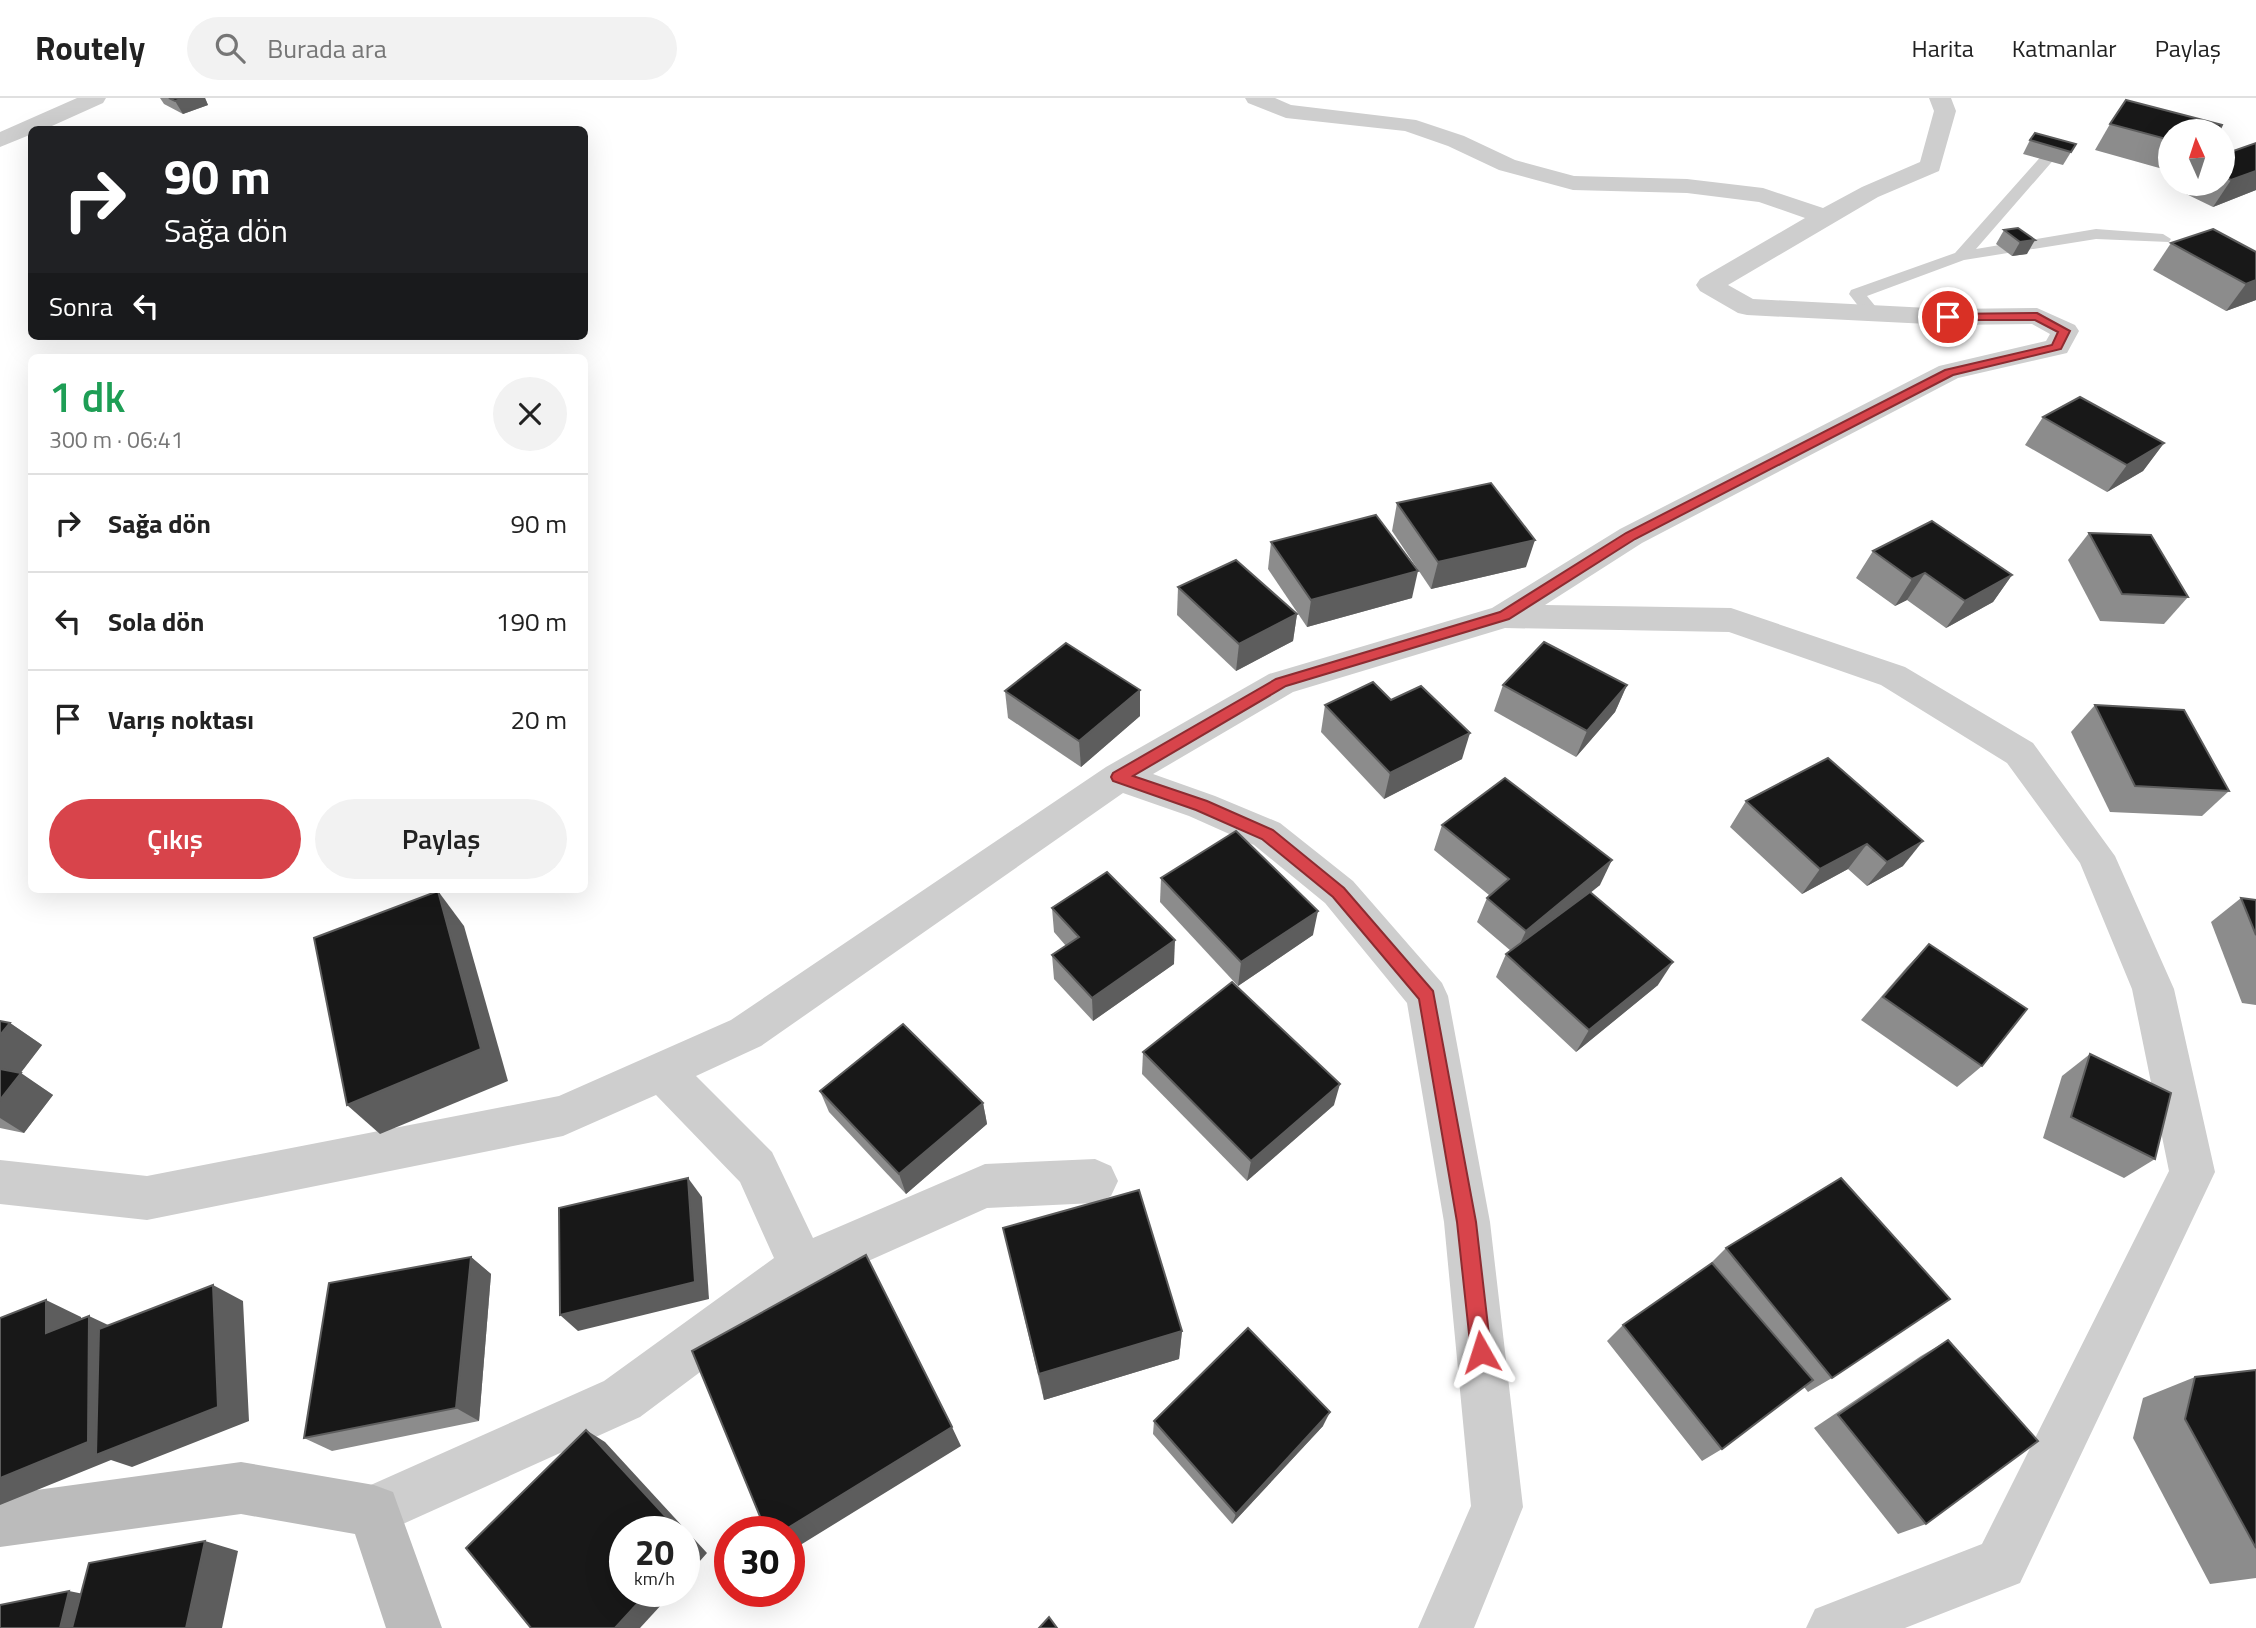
<!DOCTYPE html>
<html lang="tr">
<head>
<meta charset="utf-8">
<style>
  :root { --surface:#fff; --page:#f2f2f2; --text:#222; --muted:#767676; --line:#e0e0e0; --accent:#d8444b }
  body { margin:0; font-family:"Titillium Web",sans-serif; background:var(--page); color:var(--text); height:100vh; display:flex; flex-direction:column; font-size:26px; white-space:nowrap }
  * { box-sizing:border-box; margin:0 }
  p { font-size:23px; color:var(--muted) }
  .icon { flex:none; width:38px; height:38px; fill:none; stroke:currentColor; stroke-width:2; stroke-linecap:round; stroke-linejoin:round }
  .map { position:relative; flex:1; overflow:hidden }
  .details { position:absolute; left:28px; top:256px; width:560px; height:539px; display:flex; flex-direction:column; background:var(--surface); border-radius:10px; box-shadow:0 7px 28px #0002 }
  .details>* { flex:none }
  .top-card { position:absolute; left:28px; top:28px; width:560px; height:214px; border-radius:10px; box-shadow:0 7px 28px #0002; background:#202124; color:#fff; overflow:hidden }
  .needle { width:46px; rotate:357deg }
  .tools { position:absolute; left:2158px; top:21px; display:grid; gap:14px }
  .tools a { display:grid; place-items:center; width:77px; height:77px; border-radius:50%; background:var(--surface); box-shadow:0 7px 28px #0002; font-size:35px }
  .speed { position:absolute; left:609px; top:1418px; display:flex; gap:14px; font-size:35px; font-weight:700; text-align:center }
  .speed>* { display:grid; place-content:center; width:91px; height:91px; border-radius:50%; background:var(--surface); box-shadow:0 7px 28px #0002; line-height:1 }
  .speed small { font-size:18px; font-weight:400 }
  .speed .limit { border:10px solid #d22; background:#fff; color:#111 }
  .pin { position:absolute; display:grid; place-items:center; width:60px; height:60px; color:#fff; margin:-30px; border:4px solid #fff; border-radius:50%; box-shadow:0 2px 7px #0007 }
  .me { position:absolute; width:77px; margin:-38px; rotate:354deg; stroke-linejoin:round; filter:drop-shadow(0 0 5px #0008) }
  .turn { display:flex; align-items:center; gap:24px; height:147px; padding:0 21px; font-size:32px }
  .turn .icon { width:91px; height:91px; stroke-width:2.5 }
  .turn b { display:block; font-size:49px; line-height:60px }
  .then { display:flex; align-items:center; height:66px; padding:0 21px; background:#0003; gap:14px; font-size:26px }
  .round { display:grid; place-items:center; flex:none; width:74px; height:74px; border-radius:37px; background:var(--page) }
  .summary { display:flex; align-items:center; justify-content:space-between; height:119px; padding:0 21px }
  h1 { font-size:42px; font-weight:600; line-height:52px; color:#1e9e55 }
  .primary-button { display:flex; gap:14px; margin-top:auto; padding:14px 21px }
  .primary-button a { flex:1; height:80px; border-radius:42px; background:var(--accent); color:#fff; font-size:28px; font-weight:600; line-height:80px; text-align:center }
  .primary-button a+a { background:var(--page); color:var(--text) }
  ul { padding:0; list-style:none }
  li { display:flex; align-items:center; gap:21px; height:98px; padding:0 21px; border-top:2px solid var(--line) }
  li div { flex:1 }
  li b { display:block; font-size:26px }
  li em { font-style:normal }
  header { display:flex; align-items:center; gap:42px; box-sizing:border-box; height:98px; padding:0 35px; background:var(--surface); border-bottom:2px solid var(--line) }
  header strong { font-size:33px }
  nav { display:flex; gap:38px; margin-inline-start:auto; font-size:24px }
  .search { width:490px; height:63px; background:var(--page); display:flex; align-items:center; gap:18px; box-sizing:border-box; padding:0 24px; border-radius:38px; color:var(--muted); font-size:26px }
  .map>svg:first-child { display:block }
  .lines { fill:none; stroke-linecap:round; stroke-linejoin:round }
  .lane { fill:#cecece; fill-rule:evenodd }
  .street { fill:#cecece; fill-rule:evenodd }
  .secondary { fill:#bbb; fill-rule:evenodd }
  .wall { fill:#8c8c8c }
  .shaded-wall { fill:#5d5d5d }
  .building { fill:#181818; stroke:#5d5d5d; stroke-width:2 }
  .route { fill:#d8444b; stroke:#8c2c31; stroke-width:2 }
</style>
</head>
<body>
<header>
<strong>Routely</strong>
<div class="search"><svg class="icon" aria-label="search" viewBox="0 0 24 24"><circle cx="10" cy="10" r="6"/><path d="M15 15l6 6"/></svg>Burada ara</div>
<nav><a>Harita</a><a>Katmanlar</a><a>Paylaş</a></nav>
</header>
<div class="map">
<svg width="2256" height="1530" viewBox="0 0 2256 1530">
  <rect width="100%" height="100%" fill="#fff"/>
  <g class="lines">
    <path class="lane" d="M 2058,44 L 2065,48 L 2063,51 L 1976,151 L 2096,131 L 2163,136 L 2171,141 L 2169,144 L 2096,141 L 1964,162 L 1867,198 L 1880,214 L 1878,218 L 1866,218 L 1849,196 L 1851,192 L 1955,155 L 2053,45 Z"/>
    <g class="street">
      <path d="M 77,0 L 106,0 L 103,5 L 43,32 L 32,32 L 32,36 L 0,49 L 0,34 Z"/>
      <path d="M 1245,0 L 1275,0 L 1291,7 L 1416,22 L 1464,38 L 1515,62 L 1574,78 L 1687,81 L 1763,90 L 1823,110 L 1862,89 L 1920,64 L 1934,13 L 1929,0 L 1951,0 L 1956,13 L 1939,73 L 1878,99 L 1728,187 L 1753,201 L 1948,211 L 2037,210 L 2075,227 L 2079,233 L 2067,255 L 1958,280 L 1642,445 L 1545,507 L 1731,510 L 1905,569 L 2033,645 L 2115,758 L 2174,891 L 2215,1074 L 2020,1485 L 1905,1530 L 1806,1530 L 1815,1511 L 1982,1446 L 2169,1073 L 2132,891 L 2080,765 L 2007,665 L 1881,587 L 1729,534 L 1505,530 L 1293,594 L 1153,676 L 1215,698 L 1280,725 L 1353,783 L 1442,885 L 1448,898 L 1490,1124 L 1523,1409 L 1474,1530 L 1418,1530 L 1471,1408 L 1444,1124 L 1407,905 L 1325,805 L 1254,747 L 1189,718 L 1123,695 L 761,948 L 696,978 L 772,1054 L 813,1140 L 985,1066 L 1095,1061 L 1111,1068 L 1118,1083 L 1111,1098 L 1095,1105 L 987,1110 L 819,1185 L 640,1319 L 374,1439 L 355,1432 L 348,1413 L 355,1394 L 604,1283 L 774,1160 L 740,1084 L 656,997 L 563,1038 L 147,1122 L 0,1106 L 0,1062 L 147,1078 L 559,998 L 731,922 L 1106,669 L 1269,576 L 1492,510 L 1620,431 L 1939,268 L 2046,243 L 2050,236 L 2032,226 L 1948,227 L 1747,217 L 1738,215 L 1700,193 L 1696,187 L 1700,181 L 1805,120 L 1759,104 L 1687,95 L 1573,92 L 1499,72 L 1448,48 L 1405,33 L 1286,20 L 1248,5 Z"/>
    </g>
    <path class="secondary" d="M 241,1364 L 374,1387 L 393,1394 L 442,1530 L 386,1530 L 355,1436 L 241,1416 L 0,1449 L 0,1397 Z"/>
  </g>
  <g class="wall">
    <path d="M 160,0 L 205,0 L 208,7 L 183,16 L 164,6 Z"/>
    <path d="M 2110,26 L 2170,33 L 2170,73 L 2095,52 Z"/>
    <path d="M 2030,42 L 2076,46 L 2063,67 L 2023,56 Z"/>
    <path d="M 2256,45 L 2256,92 L 2213,109 L 2180,93 L 2185,86 L 2222,86 L 2222,57 Z"/>
    <path d="M 2018,130 L 2027,156 L 2012,158 L 1996,146 L 2004,132 Z"/>
    <path d="M 2171,145 L 2256,154 L 2256,202 L 2226,213 L 2153,172 Z"/>
    <path d="M 2043,319 L 2164,345 L 2143,373 L 2107,394 L 2025,347 Z"/>
    <path d="M 1397,405 L 1526,469 L 1431,491 L 1392,433 Z"/>
    <path d="M 2089,435 L 2188,499 L 2164,526 L 2100,523 L 2068,462 Z"/>
    <path d="M 1271,444 L 1412,500 L 1307,529 L 1268,471 Z"/>
    <path d="M 1873,453 L 2012,477 L 1993,504 L 1946,530 L 1907,502 L 1895,508 L 1856,480 Z"/>
    <path d="M 1178,489 L 1297,516 L 1293,543 L 1236,573 L 1177,517 Z"/>
    <path d="M 1503,587 L 1627,587 L 1615,614 L 1576,659 L 1494,613 Z"/>
    <path d="M 1140,592 L 1140,618 L 1081,669 L 1008,620 L 1005,593 Z"/>
    <path d="M 1391,602 L 1462,661 L 1384,701 L 1321,634 L 1325,607 Z"/>
    <path d="M 2095,607 L 2229,693 L 2202,718 L 2110,714 L 2071,634 Z"/>
    <path d="M 1828,660 L 1903,768 L 1867,788 L 1848,771 L 1802,796 L 1730,729 L 1746,703 Z"/>
    <path d="M 1442,727 L 1600,787 L 1590,794 L 1658,887 L 1576,954 L 1496,879 L 1506,856 L 1511,853 L 1477,824 L 1487,800 L 1489,797 L 1434,752 Z"/>
    <path d="M 1161,780 L 1313,837 L 1238,888 L 1160,804 Z"/>
    <path d="M 2241,800 L 2256,802 L 2256,907 L 2242,905 L 2211,824 Z"/>
    <path d="M 1052,810 L 1174,866 L 1093,923 L 1054,881 L 1052,857 L 1066,848 L 1054,834 Z"/>
    <path d="M 1929,846 L 1982,968 L 1957,989 L 1861,922 L 1907,869 Z"/>
    <path d="M 0,923 L 10,925 L 42,947 L 20,975 L 53,997 L 24,1035 L 0,1030 Z"/>
    <path d="M 1143,954 L 1334,1007 L 1247,1083 L 1142,976 Z"/>
    <path d="M 2090,956 L 2155,1061 L 2124,1080 L 2043,1040 L 2062,978 Z"/>
    <path d="M 820,993 L 983,1005 L 987,1026 L 906,1096 L 829,1014 Z"/>
    <path d="M 1003,1130 L 1182,1233 L 1179,1261 L 1044,1302 Z"/>
    <path d="M 1726,1150 L 1832,1280 L 1808,1294 L 1804,1289 L 1722,1351 L 1702,1363 L 1607,1243 L 1623,1227 L 1708,1168 Z"/>
    <path d="M 471,1159 L 491,1176 L 479,1323 L 332,1353 L 304,1340 Z"/>
    <path d="M 1948,1242 L 1926,1426 L 1898,1436 L 1814,1330 L 1921,1258 Z"/>
    <path d="M 2256,1272 L 2256,1480 L 2210,1486 L 2133,1340 L 2143,1300 L 2195,1279 Z"/>
    <path d="M 1154,1323 L 1323,1328 L 1232,1426 L 1153,1336 Z"/>
  </g>
  <g class="shaded-wall">
    <path d="M 184,0 L 205,0 L 208,7 L 183,16 L 175,3 Z"/>
    <path d="M 2256,73 L 2256,92 L 2213,109 L 2231,82 Z"/>
    <path d="M 2035,142 L 2027,156 L 2012,158 L 2020,144 Z"/>
    <path d="M 2256,182 L 2256,202 L 2226,213 L 2246,186 Z"/>
    <path d="M 2164,345 L 2143,373 L 2107,394 L 2127,367 Z"/>
    <path d="M 1535,442 L 1526,469 L 1431,491 L 1438,464 Z"/>
    <path d="M 1418,473 L 1412,500 L 1307,529 L 1311,502 Z"/>
    <path d="M 1925,475 L 1907,502 L 1895,508 L 1912,481 Z"/>
    <path d="M 2012,477 L 1993,504 L 1946,530 L 1965,503 Z"/>
    <path d="M 1297,516 L 1293,543 L 1236,573 L 1239,546 Z"/>
    <path d="M 1627,587 L 1615,614 L 1576,659 L 1587,633 Z"/>
    <path d="M 1140,592 L 1140,618 L 1081,669 L 1079,643 Z"/>
    <path d="M 1470,635 L 1462,661 L 1384,701 L 1390,675 Z"/>
    <path d="M 1923,743 L 1903,768 L 1867,788 L 1887,764 Z"/>
    <path d="M 1867,746 L 1848,771 L 1802,796 L 1820,771 Z"/>
    <path d="M 1612,762 L 1600,787 L 1515,856 L 1526,833 Z"/>
    <path d="M 438,793 L 464,828 L 508,983 L 380,1036 L 347,1007 Z"/>
    <path d="M 1318,813 L 1313,837 L 1238,888 L 1241,864 Z"/>
    <path d="M 1175,842 L 1174,866 L 1093,923 L 1092,900 Z"/>
    <path d="M 1673,864 L 1658,887 L 1576,954 L 1589,932 Z"/>
    <path d="M 10,925 L 42,947 L 10,989 L 0,982 L 0,937 Z"/>
    <path d="M 21,975 L 53,997 L 24,1035 L 0,1020 L 0,1002 Z"/>
    <path d="M 1340,986 L 1334,1007 L 1247,1083 L 1251,1063 Z"/>
    <path d="M 983,1005 L 987,1026 L 906,1096 L 899,1076 Z"/>
    <path d="M 688,1080 L 702,1099 L 709,1201 L 578,1233 L 560,1217 Z"/>
    <path d="M 471,1159 L 491,1176 L 479,1323 L 456,1310 Z"/>
    <path d="M 213,1187 L 243,1203 L 249,1323 L 132,1369 L 111,1362 L 0,1407 L 0,1380 L 89,1218 L 123,1234 Z"/>
    <path d="M 46,1202 L 81,1219 L 81,1250 L 46,1235 Z"/>
    <path d="M 1182,1233 L 1179,1261 L 1044,1302 L 1039,1276 Z"/>
    <path d="M 1330,1314 L 1323,1328 L 1232,1426 L 1236,1416 Z"/>
    <path d="M 952,1329 L 961,1348 L 789,1454 L 789,1433 L 783,1433 Z"/>
    <path d="M 586,1332 L 605,1344 L 707,1455 L 684,1481 L 684,1433 L 679,1433 Z"/>
    <path d="M 205,1443 L 238,1453 L 222,1530 L 186,1530 Z"/>
    <path d="M 69,1493 L 108,1501 L 101,1530 L 60,1530 Z"/>
    <path d="M 649,1493 L 674,1493 L 640,1530 L 615,1530 Z"/>
  </g>
  <g class="building">
    <path d="M 169,0 L 184,0 L 175,3 Z"/>
    <path d="M 2126,2 L 2222,27 L 2219,33 L 2170,33 L 2170,42 L 2110,26 Z"/>
    <path d="M 2035,35 L 2076,46 L 2071,54 L 2030,42 Z"/>
    <path d="M 2256,45 L 2256,73 L 2231,82 L 2222,78 L 2222,57 Z"/>
    <path d="M 2018,130 L 2035,142 L 2020,144 L 2004,132 Z"/>
    <path d="M 2213,131 L 2256,154 L 2256,182 L 2246,186 L 2171,145 Z"/>
    <path d="M 2080,299 L 2164,345 L 2127,367 L 2043,319 Z"/>
    <path d="M 1491,385 L 1535,442 L 1438,464 L 1397,405 Z"/>
    <path d="M 1376,417 L 1418,473 L 1311,502 L 1271,444 Z"/>
    <path d="M 1932,423 L 2012,477 L 1965,503 L 1925,475 L 1912,481 L 1873,453 Z"/>
    <path d="M 2089,435 L 2151,437 L 2188,499 L 2122,496 Z"/>
    <path d="M 1236,462 L 1297,516 L 1239,546 L 1178,489 Z"/>
    <path d="M 1544,544 L 1627,587 L 1587,633 L 1503,587 Z"/>
    <path d="M 1066,545 L 1140,592 L 1079,643 L 1005,593 Z"/>
    <path d="M 1373,584 L 1391,602 L 1421,588 L 1470,635 L 1390,675 L 1325,607 Z"/>
    <path d="M 2095,607 L 2184,612 L 2229,693 L 2135,688 Z"/>
    <path d="M 1828,660 L 1923,743 L 1887,764 L 1867,746 L 1820,771 L 1746,703 Z"/>
    <path d="M 1505,680 L 1612,762 L 1526,833 L 1487,800 L 1509,781 L 1442,727 Z"/>
    <path d="M 1236,733 L 1318,813 L 1241,864 L 1161,780 Z"/>
    <path d="M 1107,774 L 1175,842 L 1092,900 L 1052,857 L 1079,839 L 1052,810 Z"/>
    <path d="M 438,793 L 481,951 L 347,1007 L 314,840 Z"/>
    <path d="M 1590,794 L 1673,864 L 1589,932 L 1506,856 Z"/>
    <path d="M 2241,800 L 2256,802 L 2256,837 Z"/>
    <path d="M 1929,846 L 2027,911 L 1982,968 L 1883,899 Z"/>
    <path d="M 1232,884 L 1340,986 L 1251,1063 L 1143,954 Z"/>
    <path d="M 0,923 L 10,925 L 0,937 Z"/>
    <path d="M 903,926 L 983,1005 L 899,1076 L 820,993 Z"/>
    <path d="M 2090,956 L 2171,995 L 2155,1061 L 2071,1019 Z"/>
    <path d="M 0,971 L 21,975 L 0,1002 Z"/>
    <path d="M 688,1080 L 695,1184 L 560,1217 L 559,1110 Z"/>
    <path d="M 1841,1080 L 1950,1201 L 1832,1280 L 1726,1150 Z"/>
    <path d="M 1139,1092 L 1182,1233 L 1039,1276 L 1003,1130 Z"/>
    <path d="M 866,1157 L 952,1329 L 783,1433 L 766,1433 L 692,1253 Z"/>
    <path d="M 471,1159 L 456,1310 L 304,1340 L 329,1185 Z"/>
    <path d="M 1712,1165 L 1813,1282 L 1722,1351 L 1623,1227 Z"/>
    <path d="M 213,1187 L 218,1309 L 96,1357 L 99,1231 Z"/>
    <path d="M 46,1202 L 46,1235 L 89,1218 L 88,1344 L 0,1380 L 0,1220 Z"/>
    <path d="M 1248,1230 L 1330,1314 L 1236,1416 L 1154,1323 Z"/>
    <path d="M 1948,1242 L 2038,1343 L 1926,1426 L 1838,1317 Z"/>
    <path d="M 2256,1272 L 2256,1450 L 2185,1321 L 2195,1279 Z"/>
    <path d="M 586,1332 L 679,1433 L 625,1433 L 625,1493 L 649,1493 L 615,1530 L 531,1530 L 466,1450 Z"/>
    <path d="M 684,1438 L 691,1446 L 684,1454 Z"/>
    <path d="M 205,1443 L 186,1530 L 72,1530 L 89,1465 Z"/>
    <path d="M 69,1493 L 60,1530 L 0,1530 L 0,1507 Z"/>
    <path d="M 1049,1519 L 1057,1530 L 1039,1530 Z"/>
  </g>
  <path class="route" d="M 2037,215 L 2070,233 L 2061,251 L 1953,277 L 1635,441 L 1509,521 L 1286,588 L 1133,678 L 1207,703 L 1273,732 L 1344,790 L 1433,893 L 1476,1124 L 1491,1254 L 1488,1261 L 1481,1264 L 1474,1261 L 1471,1254 L 1457,1124 L 1419,901 L 1333,799 L 1262,741 L 1196,712 L 1113,683 L 1111,679 L 1113,675 L 1276,581 L 1500,514 L 1626,435 L 1945,272 L 2052,247 L 2058,234 L 2035,222 L 1948,222 L 1944,221 L 1944,216 Z"/>
</svg>
<div class="tools">
<a><svg class="needle" viewBox="-14 -14 28 28"><path d="M0-13l5 13h-10z" fill="#e53935"/><path d="M0 13l5-13h-10z" fill="#767676"/></svg></a>
</div>
<div class="speed"><div>20<small>km/h</small></div><div class="limit">30</div></div>
<div class="pin" style="left:1948px;top:219px;background:#d93025"><svg class="icon" aria-label="arrive" viewBox="0 0 24 24"><path d="M6 21V4h12l-3 4 3 4H6"/></svg></div>
<svg class="me" style="left:1481px;top:1254px" viewBox="-20 -20 40 40"><path d="M0-17L14 15 0 8-14 15z" fill="#d8444b" stroke="#fff" stroke-width="4"/></svg>
<div class="top-card">
<div class="turn"><svg class="icon" aria-label="right" viewBox="0 0 24 24"><path d="M7 20v-9h11M14 6l5 5-5 5"/></svg><div><b>90 m</b>Sağa dön</div></div>
<div class="then">Sonra<svg class="icon" aria-label="left" viewBox="0 0 24 24"><path d="M17 20v-9H6M10 6l-5 5 5 5"/></svg></div>
</div>
<section class="details">
<div class="summary"><div><h1>1 dk</h1><p>300 m · 06:41</p></div><a class="round"><svg class="icon" aria-label="close" viewBox="0 0 24 24"><path d="M6 6l12 12M18 6L6 18"/></svg></a></div>
<ul>
<li><svg class="icon" aria-label="right" viewBox="0 0 24 24"><path d="M7 20v-9h11M14 6l5 5-5 5"/></svg><div><b>Sağa dön</b></div><em>90 m</em></li>
<li><svg class="icon" aria-label="left" viewBox="0 0 24 24"><path d="M17 20v-9H6M10 6l-5 5 5 5"/></svg><div><b>Sola dön</b></div><em>190 m</em></li>
<li><svg class="icon" aria-label="arrive" viewBox="0 0 24 24"><path d="M6 21V4h12l-3 4 3 4H6"/></svg><div><b>Varış noktası</b></div><em>20 m</em></li>
</ul>
<div class="primary-button"><a>Çıkış</a><a>Paylaş</a></div>
</section>
</div>
</body>
</html>
